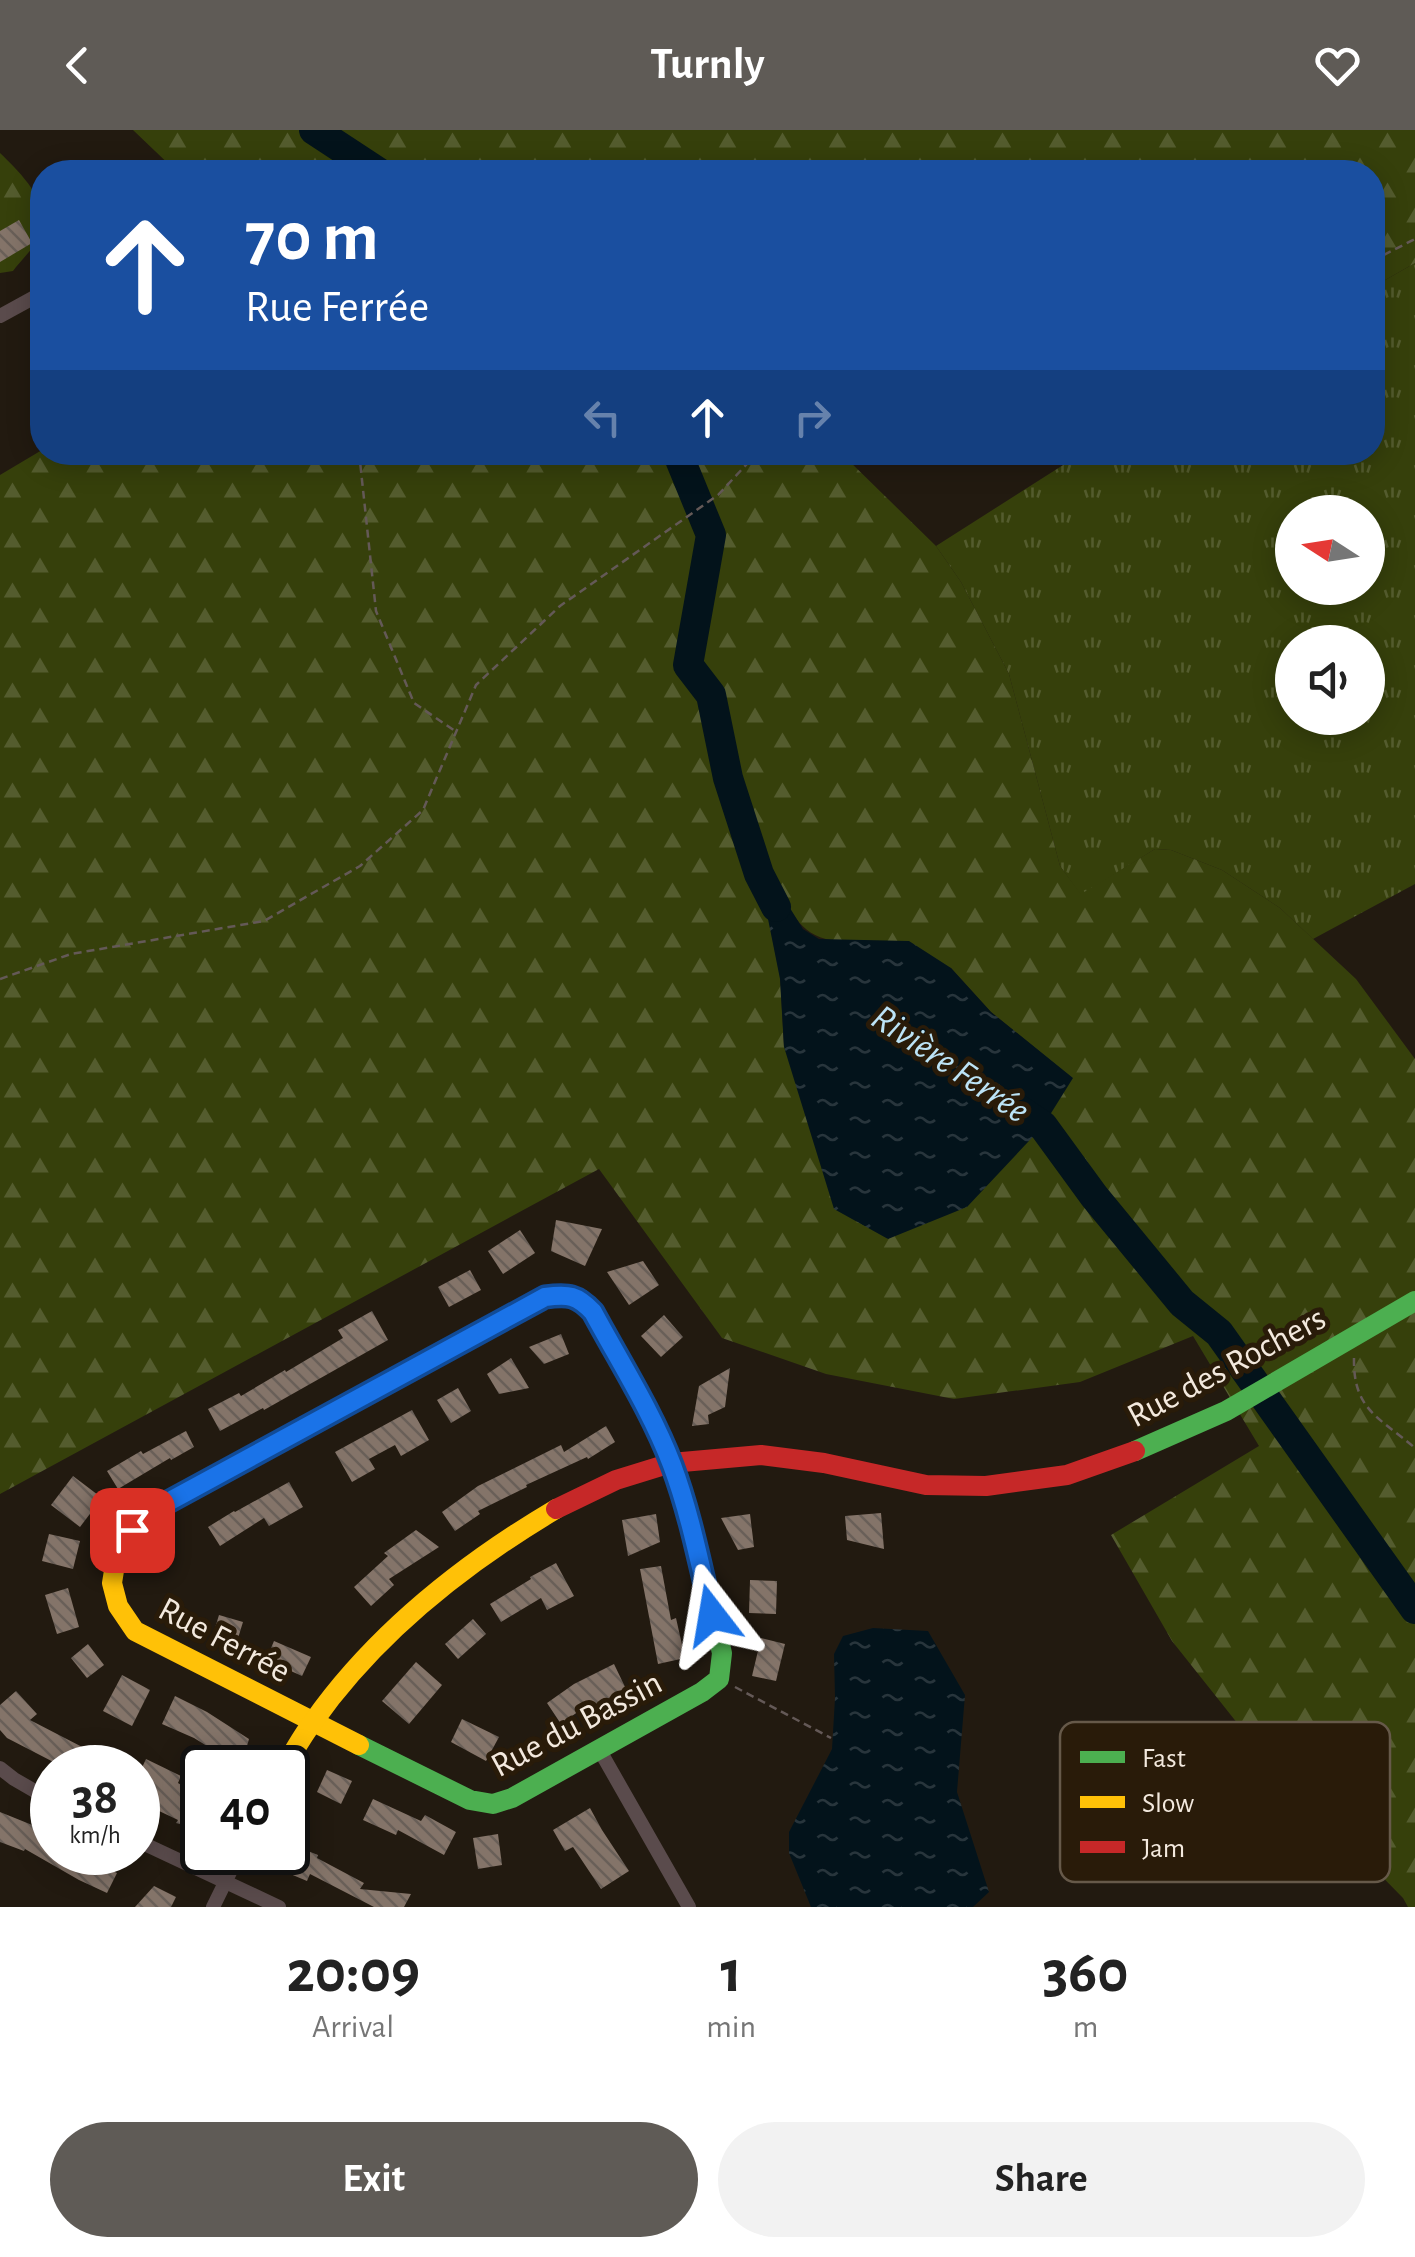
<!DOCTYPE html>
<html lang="en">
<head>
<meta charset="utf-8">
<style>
  :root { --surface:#fff; --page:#f2f2f2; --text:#222; --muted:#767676; --accent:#5f5b56 }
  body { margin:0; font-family:"Alegreya Sans",sans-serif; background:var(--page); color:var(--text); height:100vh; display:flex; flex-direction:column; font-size:38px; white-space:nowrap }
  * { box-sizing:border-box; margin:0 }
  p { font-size:32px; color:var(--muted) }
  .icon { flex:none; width:55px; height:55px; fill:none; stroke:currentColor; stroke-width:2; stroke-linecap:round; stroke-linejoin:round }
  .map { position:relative; height:1777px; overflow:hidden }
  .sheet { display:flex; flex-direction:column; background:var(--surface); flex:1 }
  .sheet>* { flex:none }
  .top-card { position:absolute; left:30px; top:30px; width:1355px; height:305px; border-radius:40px; box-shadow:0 5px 25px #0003; background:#1a4fa0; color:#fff; overflow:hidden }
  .needle { width:65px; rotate:282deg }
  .tools { position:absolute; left:1275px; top:365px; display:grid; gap:20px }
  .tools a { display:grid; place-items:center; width:110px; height:110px; border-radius:50%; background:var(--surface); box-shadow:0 5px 25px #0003; font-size:50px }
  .speed { position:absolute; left:30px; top:1615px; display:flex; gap:20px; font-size:50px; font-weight:700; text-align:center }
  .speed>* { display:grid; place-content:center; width:130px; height:130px; border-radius:50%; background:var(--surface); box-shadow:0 5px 25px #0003; line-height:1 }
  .speed small { font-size:25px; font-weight:400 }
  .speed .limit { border:5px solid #111; border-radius:15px; background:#fff; color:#111 }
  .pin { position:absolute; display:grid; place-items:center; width:85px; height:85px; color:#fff; margin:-42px; border-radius:20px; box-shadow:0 5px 15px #0006 }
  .me { position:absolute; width:110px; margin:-55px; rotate:346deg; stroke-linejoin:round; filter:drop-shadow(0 0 8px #0008) }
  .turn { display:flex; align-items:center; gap:35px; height:210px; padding:0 50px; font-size:45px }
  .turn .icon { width:130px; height:130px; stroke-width:2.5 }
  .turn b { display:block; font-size:70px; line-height:85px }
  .lanes { display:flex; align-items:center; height:95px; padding:0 50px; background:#0003; justify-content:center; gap:50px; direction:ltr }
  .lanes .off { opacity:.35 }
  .eta { display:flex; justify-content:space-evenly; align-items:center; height:170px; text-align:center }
  .eta b { font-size:60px; font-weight:700; line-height:70px }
  .button { display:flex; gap:20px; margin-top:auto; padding:20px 50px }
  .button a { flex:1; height:115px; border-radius:60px; background:var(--accent); color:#fff; font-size:40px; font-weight:700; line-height:115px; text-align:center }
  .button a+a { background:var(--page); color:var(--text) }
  header { display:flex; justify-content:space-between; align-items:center; height:130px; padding:0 50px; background:var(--accent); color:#fff; font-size:45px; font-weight:700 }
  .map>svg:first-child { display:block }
  .grass { fill:url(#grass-tufts); fill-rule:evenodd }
  .forest { fill:url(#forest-firs); fill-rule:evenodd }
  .water { fill:url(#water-ripples) }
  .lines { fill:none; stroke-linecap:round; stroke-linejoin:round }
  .river { stroke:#03131b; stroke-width:30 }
  .building { fill:url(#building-back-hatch) }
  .path { stroke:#645957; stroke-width:2.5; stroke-dasharray:8 5; stroke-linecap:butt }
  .street { stroke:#5a4b4c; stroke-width:14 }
  .fast { stroke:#4caf50; stroke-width:20 }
  .slow { stroke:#ffc107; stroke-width:20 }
  .jam { stroke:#c62828; stroke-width:20 }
  .route-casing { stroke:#114b97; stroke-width:25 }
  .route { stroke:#1a73e8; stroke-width:18 }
  .labels { text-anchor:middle; stroke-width:10; stroke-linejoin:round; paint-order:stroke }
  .street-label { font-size:35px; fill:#f3e9de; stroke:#291b09 }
  .water-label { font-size:38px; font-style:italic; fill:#bce3f6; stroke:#291b09 }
  .key { fill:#291b09; stroke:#665949; stroke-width:2.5 }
  .key-label { font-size:28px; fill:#f3e9de }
</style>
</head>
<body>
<header><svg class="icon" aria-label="back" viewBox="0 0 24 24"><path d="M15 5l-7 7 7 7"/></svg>Turnly<svg class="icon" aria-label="heart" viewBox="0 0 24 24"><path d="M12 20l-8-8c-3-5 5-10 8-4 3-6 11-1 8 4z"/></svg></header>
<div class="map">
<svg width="1415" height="1777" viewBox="0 0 1415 1777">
  <defs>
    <pattern id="grass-tufts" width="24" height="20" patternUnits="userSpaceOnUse" patternTransform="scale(2.5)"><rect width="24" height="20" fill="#36400b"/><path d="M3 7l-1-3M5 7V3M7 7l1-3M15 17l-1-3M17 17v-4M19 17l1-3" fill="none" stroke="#545c2e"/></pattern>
    <pattern id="forest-firs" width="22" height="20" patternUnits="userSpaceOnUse" patternTransform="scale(2.5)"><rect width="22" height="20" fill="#36400b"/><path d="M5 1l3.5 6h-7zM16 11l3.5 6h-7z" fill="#545c2e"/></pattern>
    <pattern id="water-ripples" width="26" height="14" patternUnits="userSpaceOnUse" patternTransform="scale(2.5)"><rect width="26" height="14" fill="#03131b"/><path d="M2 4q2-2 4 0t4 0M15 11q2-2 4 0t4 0" fill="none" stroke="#28353c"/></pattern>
    <pattern id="building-back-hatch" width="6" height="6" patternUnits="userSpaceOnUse" patternTransform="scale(2.5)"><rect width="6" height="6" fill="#847469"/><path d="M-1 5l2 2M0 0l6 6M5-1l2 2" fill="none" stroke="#695f58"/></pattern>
  </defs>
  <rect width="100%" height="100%" fill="#221a10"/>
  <path class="grass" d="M 1415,133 L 1415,754 L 1313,809 L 1280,778 L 1222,740 L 1171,720 L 1155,719 L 1081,765 L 1060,736 L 1009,544 L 961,452 L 936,416 L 1082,323 L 1372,322 L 1373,157 ZM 1292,382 L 1368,382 L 1368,458 L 1292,458 ZM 1292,512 L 1368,512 L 1368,588 L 1292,588 Z"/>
  <g class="forest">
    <path d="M 133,0 L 1415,0 L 1415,133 L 1373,157 L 1372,42 L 177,42 Z"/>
    <path d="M 0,23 C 19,41 53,75 42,103 C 38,114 20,131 13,141 L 0,143 Z"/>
    <path d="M 42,320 L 42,322 L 841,323 L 936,416 L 961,452 L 1009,544 L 1060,736 L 1081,764 L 1155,719 L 1171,720 L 1222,740 L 1280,778 L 1356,849 L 1415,929 L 1415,1777 L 1408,1777 L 1403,1768 L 1261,1623 L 1172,1511 L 1111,1405 L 1259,1316 L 1193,1206 L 1080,1252 L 954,1269 L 826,1244 L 722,1208 L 599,1039 L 0,1364 L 0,345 ZM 775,754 C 794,784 800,808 839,811 L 951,838 L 991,882 L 1072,948 L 784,917 Z"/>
  </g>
  <g class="water">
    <path d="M 759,744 L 775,754 L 803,799 L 819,809 L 909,811 L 951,838 L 991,882 L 1073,948 L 1043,996 L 967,1077 L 888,1109 L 834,1079 L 784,917 L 780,849 Z"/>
    <path d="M 873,1498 L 928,1501 L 965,1565 L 957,1662 L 989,1762 L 973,1777 L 811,1777 L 789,1723 L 789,1702 L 832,1619 L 835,1568 L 834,1524 L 843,1506 Z"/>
  </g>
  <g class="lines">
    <g class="river">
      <path d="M 314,0 L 378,42"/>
      <path d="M 677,322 L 711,405 L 688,535 L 711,565 L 728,648 L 759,744 L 776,777"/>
      <path d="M 1009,973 L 1043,996 L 1094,1066 L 1182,1173 L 1219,1203 L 1415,1479"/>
    </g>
  </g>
  <g class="building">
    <path d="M 19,90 L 32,113 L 0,132 L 0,101 Z"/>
    <path d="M 556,1090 L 602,1099 L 585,1136 L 551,1121 Z"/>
    <path d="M 520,1100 L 535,1123 L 503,1144 L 488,1121 Z"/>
    <path d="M 643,1131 L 659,1155 L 629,1175 L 607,1142 Z"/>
    <path d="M 470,1140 L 481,1160 L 449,1177 L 438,1157 Z"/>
    <path d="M 372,1181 L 388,1210 L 264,1280 L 263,1278 L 220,1301 L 208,1279 L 239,1263 L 241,1266 L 285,1240 L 286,1242 L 343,1208 L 338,1200 Z"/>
    <path d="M 664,1185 L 683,1207 L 661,1227 L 641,1206 Z"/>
    <path d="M 561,1204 L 569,1224 L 544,1234 L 529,1217 Z"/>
    <path d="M 511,1228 L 529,1258 L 499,1264 L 487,1244 Z"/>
    <path d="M 730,1238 L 725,1277 L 708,1285 L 709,1294 L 692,1296 L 699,1256 Z"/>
    <path d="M 458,1258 L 471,1281 L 451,1293 L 437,1270 Z"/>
    <path d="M 412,1280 L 429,1310 L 401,1326 L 395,1315 L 369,1329 L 375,1339 L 352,1352 L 335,1322 Z"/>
    <path d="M 606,1296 L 615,1312 L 588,1329 L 587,1327 L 526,1355 L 527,1357 L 478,1381 L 480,1384 L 455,1401 L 442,1382 L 478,1356 L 561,1315 L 564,1322 Z"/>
    <path d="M 186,1301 L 194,1317 L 171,1330 L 170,1328 L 118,1359 L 107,1341 L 141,1321 L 143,1324 Z"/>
    <path d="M 73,1346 L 102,1368 L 80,1397 L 51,1375 Z"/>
    <path d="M 289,1352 L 303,1377 L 269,1396 L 264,1388 L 220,1416 L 208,1397 L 234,1381 L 235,1382 Z"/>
    <path d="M 881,1383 L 884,1419 L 847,1410 L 845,1386 Z"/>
    <path d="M 656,1384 L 660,1412 L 628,1426 L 622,1390 Z"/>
    <path d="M 750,1384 L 754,1417 L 738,1420 L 721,1388 Z"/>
    <path d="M 416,1400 L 439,1417 L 389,1449 L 394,1455 L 371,1476 L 354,1457 L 388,1426 L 384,1423 Z"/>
    <path d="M 49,1404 L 80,1411 L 73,1439 L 42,1431 Z"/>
    <path d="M 556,1433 L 574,1466 L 547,1480 L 541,1468 L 501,1492 L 490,1474 L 531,1449 L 530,1447 Z"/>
    <path d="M 661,1436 L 671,1490 L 676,1488 L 685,1528 L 658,1534 L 640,1439 Z"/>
    <path d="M 750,1450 L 777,1451 L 776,1484 L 749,1483 Z"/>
    <path d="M 68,1458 L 79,1497 L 57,1504 L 45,1465 Z"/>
    <path d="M 219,1485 L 243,1492 L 235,1518 L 211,1511 Z"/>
    <path d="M 473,1489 L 486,1504 L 458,1529 L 445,1514 Z"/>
    <path d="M 761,1508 L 785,1514 L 776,1551 L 752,1546 Z"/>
    <path d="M 274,1511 L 311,1527 L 302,1546 L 266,1530 Z"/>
    <path d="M 88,1514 L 104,1535 L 87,1548 L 71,1528 Z"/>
    <path d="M 416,1532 L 442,1555 L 409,1594 L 382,1571 Z"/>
    <path d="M 614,1534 L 627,1561 L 592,1578 L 590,1573 L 561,1594 L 547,1573 L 574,1554 Z"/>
    <path d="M 122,1545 L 150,1560 L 132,1596 L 103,1581 Z"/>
    <path d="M 16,1561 L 37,1584 L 30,1590 L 88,1620 L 90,1615 L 119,1628 L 115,1638 L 65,1638 L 7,1608 L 0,1600 L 0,1575 Z"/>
    <path d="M 175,1566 L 207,1582 L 249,1609 L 241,1637 L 194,1608 L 162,1594 Z"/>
    <path d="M 462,1589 L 499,1607 L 486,1631 L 451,1612 Z"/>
    <path d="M 146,1629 L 181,1646 L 178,1653 L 202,1668 L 202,1700 L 176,1693 L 178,1690 L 138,1671 L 138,1646 Z"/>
    <path d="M 327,1640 L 352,1651 L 341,1674 L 317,1662 Z"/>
    <path d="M 373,1669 L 421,1691 L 425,1685 L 456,1702 L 444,1725 L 398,1700 L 396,1705 L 363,1690 Z"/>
    <path d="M 590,1678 L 602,1700 L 629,1741 L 601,1759 L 573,1717 L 565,1721 L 553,1700 Z"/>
    <path d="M 0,1682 L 52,1703 L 52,1722 L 72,1722 L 117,1743 L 107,1763 L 79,1750 L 25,1719 L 24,1721 L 0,1712 Z"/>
    <path d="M 498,1704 L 502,1735 L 478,1739 L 473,1708 Z"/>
    <path d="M 288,1713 L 318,1725 L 317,1728 L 364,1753 L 360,1759 L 411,1764 L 404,1777 L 374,1777 L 310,1744 L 307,1751 L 276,1738 L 283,1722 L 288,1722 Z"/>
    <path d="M 154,1756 L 176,1767 L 171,1777 L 135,1777 Z"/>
  </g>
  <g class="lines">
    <g class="path">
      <path d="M 1372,131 L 1415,109"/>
      <path d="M 359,322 L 376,481 L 414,573 L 455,601"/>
      <path d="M 0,849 L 71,824 L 264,791 L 360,736 L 423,680 L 476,555 L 560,476 L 718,365 L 758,322"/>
      <path d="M 1354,1228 C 1353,1280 1379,1287 1415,1318"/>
      <path d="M 735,1557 L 831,1608"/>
    </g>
    <g class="street">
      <path d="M 0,186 L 42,163"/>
      <path d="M 599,1619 L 689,1777"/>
      <path d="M 0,1638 L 14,1649 L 52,1671"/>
      <path d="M 138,1711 L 279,1777"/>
      <path d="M 213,1777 L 240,1722"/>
    </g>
    <g class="fast">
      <path d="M 392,1250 L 545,1167 L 564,1165"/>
      <path d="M 1135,1321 L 1226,1281 L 1415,1171"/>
      <path d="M 359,1615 L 470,1670 L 493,1674 L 512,1668 L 702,1562 L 719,1549 L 722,1523 L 685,1371 L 671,1333 L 650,1288 L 593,1182 L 581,1169 L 564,1165"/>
    </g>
    <g class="slow">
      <path d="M 359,1615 L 135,1501 L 118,1476 L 112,1453 L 118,1416 L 146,1384 L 392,1250"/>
      <path d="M 284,1638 C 293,1623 302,1606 313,1592 C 375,1504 465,1433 556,1379"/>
    </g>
    <path class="jam" d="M 556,1379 L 616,1350 L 671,1333 L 761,1325 L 824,1333 L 926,1355 L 986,1356 L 1067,1345 L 1135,1321"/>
  </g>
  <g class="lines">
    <defs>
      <path id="route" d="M 132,1400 L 146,1384 L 545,1167 C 569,1164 577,1165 593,1182 C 620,1232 652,1282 672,1335 C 690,1383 700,1435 712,1485"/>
    </defs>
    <use href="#route" class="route-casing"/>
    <use href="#route" class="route"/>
  </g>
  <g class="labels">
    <g class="street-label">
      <text transform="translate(1226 1236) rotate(-28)" y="12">Rue des Rochers</text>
      <text transform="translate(225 1509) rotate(28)" y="12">Rue Ferrée</text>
      <text transform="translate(576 1593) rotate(-28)" y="12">Rue du Bassin</text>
    </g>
    <g class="water-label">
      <text transform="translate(951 933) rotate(34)" y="13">Rivière Ferrée</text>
    </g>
  </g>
  <rect x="1060" y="1592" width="330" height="160" rx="15" class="key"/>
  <rect x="1080" y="1621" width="45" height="12" fill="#4caf50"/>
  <rect x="1080" y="1666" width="45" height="12" fill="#ffc107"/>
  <rect x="1080" y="1711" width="45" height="12" fill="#c62828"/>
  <g class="key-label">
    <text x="1142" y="1637">Fast</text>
    <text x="1142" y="1682">Slow</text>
    <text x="1142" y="1727">Jam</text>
  </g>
</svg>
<div class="tools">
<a><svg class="needle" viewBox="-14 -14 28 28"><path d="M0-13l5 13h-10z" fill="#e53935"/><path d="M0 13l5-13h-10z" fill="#767676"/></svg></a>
<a><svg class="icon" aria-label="sound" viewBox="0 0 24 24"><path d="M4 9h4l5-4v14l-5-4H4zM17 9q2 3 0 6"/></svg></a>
</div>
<div class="speed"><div>38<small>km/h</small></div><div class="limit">40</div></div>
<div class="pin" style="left:132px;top:1400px;background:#d93025"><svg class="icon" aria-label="arrive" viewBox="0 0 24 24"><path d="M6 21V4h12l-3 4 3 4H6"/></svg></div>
<svg class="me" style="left:712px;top:1485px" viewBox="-20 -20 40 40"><path d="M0-17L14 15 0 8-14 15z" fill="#1a73e8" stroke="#fff" stroke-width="4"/></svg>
<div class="top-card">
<div class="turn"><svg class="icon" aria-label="ahead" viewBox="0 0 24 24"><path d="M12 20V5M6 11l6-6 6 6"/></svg><div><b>70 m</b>Rue Ferrée</div></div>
<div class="lanes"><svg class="icon off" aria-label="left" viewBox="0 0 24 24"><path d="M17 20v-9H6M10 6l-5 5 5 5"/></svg><svg class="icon" aria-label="ahead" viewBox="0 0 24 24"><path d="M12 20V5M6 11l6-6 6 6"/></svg><svg class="icon off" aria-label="right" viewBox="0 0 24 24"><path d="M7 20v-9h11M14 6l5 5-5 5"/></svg></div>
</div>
</div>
<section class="sheet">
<div class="eta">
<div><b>20:09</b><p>Arrival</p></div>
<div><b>1</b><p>min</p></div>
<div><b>360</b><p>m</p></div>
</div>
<div class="button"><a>Exit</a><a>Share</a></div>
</section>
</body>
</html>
